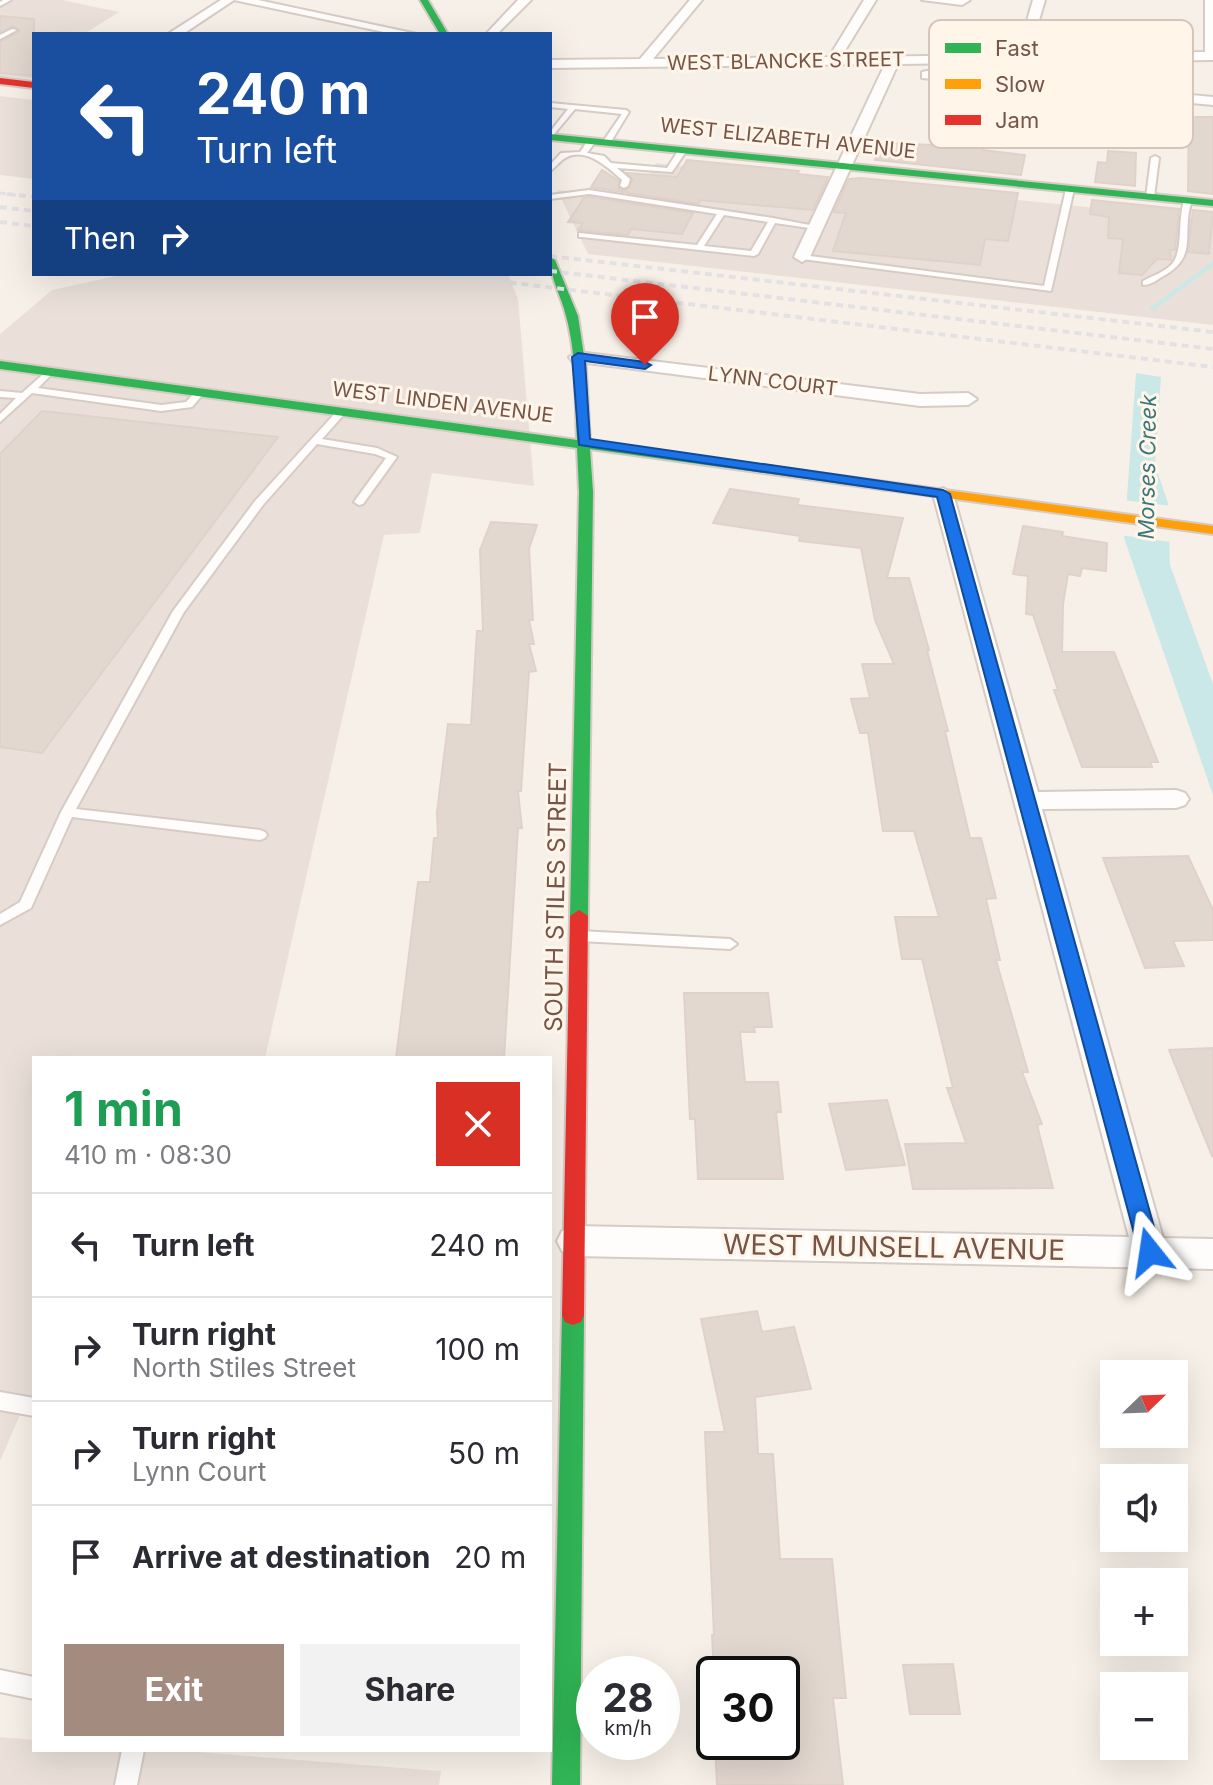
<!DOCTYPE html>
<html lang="en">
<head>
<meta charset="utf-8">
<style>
  :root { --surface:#fff; --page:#f2f2f3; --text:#2b2b33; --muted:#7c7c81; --line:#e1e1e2; --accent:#a38b7f }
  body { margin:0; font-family:Inter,sans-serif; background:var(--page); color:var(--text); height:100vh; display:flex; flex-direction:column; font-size:30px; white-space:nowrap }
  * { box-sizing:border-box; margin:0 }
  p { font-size:26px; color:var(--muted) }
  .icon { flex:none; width:44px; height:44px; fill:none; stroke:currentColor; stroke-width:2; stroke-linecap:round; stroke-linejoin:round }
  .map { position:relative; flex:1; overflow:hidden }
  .sheet { position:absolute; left:32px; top:1056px; width:520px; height:696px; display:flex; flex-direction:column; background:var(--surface); border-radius:0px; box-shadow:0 8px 32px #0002 }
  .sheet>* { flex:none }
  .hud { position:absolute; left:32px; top:32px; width:520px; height:244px; border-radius:0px; box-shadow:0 8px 32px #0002; background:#1a4fa0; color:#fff; overflow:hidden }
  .needle { width:52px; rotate:67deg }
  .fabs { position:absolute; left:1100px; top:1360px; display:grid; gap:16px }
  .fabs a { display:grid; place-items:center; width:88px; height:88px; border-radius:0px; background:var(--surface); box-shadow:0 8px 32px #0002; font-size:40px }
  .speed { position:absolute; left:576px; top:1656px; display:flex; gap:16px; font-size:40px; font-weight:700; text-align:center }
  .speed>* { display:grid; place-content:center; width:104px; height:104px; border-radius:50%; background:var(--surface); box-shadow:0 8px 32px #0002; line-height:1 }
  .speed small { font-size:20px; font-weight:400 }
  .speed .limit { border:4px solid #111; border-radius:12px; background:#fff; color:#111 }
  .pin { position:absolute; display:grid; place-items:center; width:68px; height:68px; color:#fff; margin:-82px -34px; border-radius:50% 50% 50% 0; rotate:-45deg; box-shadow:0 0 8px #0007 }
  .pin .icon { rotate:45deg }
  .me { position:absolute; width:88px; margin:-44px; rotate:345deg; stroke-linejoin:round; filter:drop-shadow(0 0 6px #0008) }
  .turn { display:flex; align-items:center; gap:28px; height:168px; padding:0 32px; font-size:36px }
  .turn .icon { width:104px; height:104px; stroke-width:2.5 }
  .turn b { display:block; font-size:56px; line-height:68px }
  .then { display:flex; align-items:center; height:76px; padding:0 32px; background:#0003; gap:16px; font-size:30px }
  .round { display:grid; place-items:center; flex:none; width:84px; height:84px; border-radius:0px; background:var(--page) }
  .headline { display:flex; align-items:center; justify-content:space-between; height:136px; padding:0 32px }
  h1 { font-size:48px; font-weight:700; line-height:60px; color:#1e9e55 }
  .cta { display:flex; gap:16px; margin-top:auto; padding:16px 32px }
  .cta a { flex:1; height:92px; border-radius:0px; background:var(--accent); color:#fff; font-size:32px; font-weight:700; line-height:92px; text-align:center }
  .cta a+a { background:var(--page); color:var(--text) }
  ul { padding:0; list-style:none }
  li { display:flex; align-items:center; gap:24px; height:104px; padding:0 32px; border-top:2px solid var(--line) }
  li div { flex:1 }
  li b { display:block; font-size:30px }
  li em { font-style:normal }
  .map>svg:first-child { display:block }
  .industrial { fill:#eae0d9 }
  .water { fill:#cae8e8 }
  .pier { fill:#f7f0e8 }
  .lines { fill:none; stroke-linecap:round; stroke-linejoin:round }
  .stream { fill:#cae8e8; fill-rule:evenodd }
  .building { fill:#e3d8d0; stroke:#e0d2ca; stroke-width:2 }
  .lane-casing { stroke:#d6cbc5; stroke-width:4 }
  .street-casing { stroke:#d6cbc5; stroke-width:4 }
  .fast-casing { stroke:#d6cbc4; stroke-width:4 }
  .slow-casing { stroke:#d6cbc4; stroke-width:4 }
  .jam-casing { stroke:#d6cbc4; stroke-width:4 }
  .lane { fill:#fefdfc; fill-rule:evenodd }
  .street { fill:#fefdfc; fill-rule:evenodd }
  .fast { fill:#30b455; fill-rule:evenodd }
  .slow { fill:#ff9f0a; fill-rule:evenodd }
  .jam { fill:#e5322d; fill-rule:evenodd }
  .rail-far1 { stroke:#e4e1e5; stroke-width:3; stroke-dasharray:6 4; stroke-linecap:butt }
  .rail { stroke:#e4e1e5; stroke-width:4; stroke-dasharray:7 5; stroke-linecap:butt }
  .route { fill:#1a73e8; stroke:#114b97; stroke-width:2 }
  .labels { text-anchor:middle; stroke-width:6; stroke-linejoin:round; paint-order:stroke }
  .far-street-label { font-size:20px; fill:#765447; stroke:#fff5e9 }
  .far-water-label { font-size:22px; font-style:italic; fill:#3a777c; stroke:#fff5e9 }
  .street-label { font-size:24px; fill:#765447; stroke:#fff5e9 }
  .near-street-label { font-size:28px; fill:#765447; stroke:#fff5e9 }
  .key { fill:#fff5e9; stroke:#d6c5b8; stroke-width:2 }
  .key-label { font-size:22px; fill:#765447 }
</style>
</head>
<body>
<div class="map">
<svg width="1213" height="1785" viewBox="0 0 1213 1785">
  <rect width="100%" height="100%" fill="#f7f0e8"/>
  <g class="industrial">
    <path d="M 0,0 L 62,0 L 119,12 L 84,34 L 34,34 L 34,79 L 0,76 Z"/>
    <path d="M 0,96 L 34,100 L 34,179 L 0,175 Z"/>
    <path d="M 656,163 L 1213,220 L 1213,325 L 588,254 L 557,190 L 634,198 Z"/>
    <path d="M 125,274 L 508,274 L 518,299 L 534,486 L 432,473 L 420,533 L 384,535 L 265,1058 L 34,1058 L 34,1403 L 23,1408 L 0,1461 L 0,334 L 52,290 Z"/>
    <path d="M 0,1737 L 34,1740 L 34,1750 L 171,1750 L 441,1771 L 439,1785 L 0,1785 Z"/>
  </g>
  <path class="water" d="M 1136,373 L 1161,377 L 1155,465 L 1168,503 L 1170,565 L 1213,684 L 1213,795 L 1124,538 Z"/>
  <path class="pier" d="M 1123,500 L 1172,506 L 1171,542 L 1120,535 Z"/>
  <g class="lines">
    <path class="stream" d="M 1213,261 L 1213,266 L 1154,310 L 1150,310 L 1150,308 Z"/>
  </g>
  <g class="building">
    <path d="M 0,16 L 34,19 L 34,76 L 0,73 L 0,42 L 20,31 L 13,26 L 0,32 Z"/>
    <path d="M 1189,117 L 1213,117 L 1213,194 L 1188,191 Z"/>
    <path d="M 883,143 L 983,147 L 983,150 L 1025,155 L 1021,175 L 875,160 Z"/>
    <path d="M 1108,151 L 1136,153 L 1135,186 L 1095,182 L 1098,162 L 1107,163 Z"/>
    <path d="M 687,160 L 799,171 L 797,174 L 828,177 L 813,210 L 700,200 L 699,204 L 591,187 L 602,170 L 619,181 L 619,189 L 625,191 L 633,180 L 627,173 L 677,177 Z"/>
    <path d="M 861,178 L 1018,193 L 1008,241 L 985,239 L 980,265 L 833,251 L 846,213 L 834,212 L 849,179 Z"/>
    <path d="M 589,197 L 693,213 L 682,234 L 631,229 L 628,235 L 578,230 L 583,223 L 568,222 L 584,198 Z"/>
    <path d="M 1092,200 L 1179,209 L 1175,250 L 1170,250 L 1171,260 L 1157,259 L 1142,275 L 1119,273 L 1123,239 L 1108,238 L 1109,217 L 1090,214 Z"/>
    <path d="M 1193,210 L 1213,212 L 1209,254 L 1188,252 Z"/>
    <path d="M 42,411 L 278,437 L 42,753 L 0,747 L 0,454 Z"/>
    <path d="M 730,489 L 799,499 L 797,505 L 903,518 L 887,578 L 909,578 L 929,650 L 927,650 L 948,731 L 945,731 L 970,838 L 981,838 L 996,898 L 986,899 L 1000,960 L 996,960 L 1028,1072 L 1022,1072 L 1042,1124 L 1037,1125 L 1053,1188 L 913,1189 L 905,1144 L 966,1143 L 947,1088 L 953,1088 L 922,959 L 902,959 L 895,917 L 939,917 L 914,831 L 883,831 L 868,733 L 860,733 L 851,699 L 870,698 L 862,664 L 894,664 L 875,620 L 861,548 L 799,541 L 800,536 L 713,523 Z"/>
    <path d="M 491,522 L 537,525 L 529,549 L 533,620 L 529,620 L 534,644 L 529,644 L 536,671 L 529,672 L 521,791 L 518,791 L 522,828 L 518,828 L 504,1058 L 396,1058 L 418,882 L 430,882 L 434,838 L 438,838 L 437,812 L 448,724 L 471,725 L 477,631 L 483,631 L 480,550 Z"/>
    <path d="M 1023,526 L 1063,532 L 1062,536 L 1107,543 L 1106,571 L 1082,568 L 1080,576 L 1068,574 L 1063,604 L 1062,652 L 1114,652 L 1158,762 L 1150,762 L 1152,767 L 1082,767 L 1054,690 L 1058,690 L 1033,615 L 1026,614 L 1028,576 L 1013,574 Z"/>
    <path d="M 1188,856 L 1213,910 L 1213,940 L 1173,941 L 1184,966 L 1145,968 L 1103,858 Z"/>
    <path d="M 684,993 L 768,993 L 772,1027 L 754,1027 L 755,1032 L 740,1032 L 745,1082 L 778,1082 L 781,1112 L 776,1112 L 783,1179 L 698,1179 L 695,1119 L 690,1119 Z"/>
    <path d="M 1213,1048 L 1213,1155 L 1212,1156 L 1169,1050 Z"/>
    <path d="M 887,1100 L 905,1165 L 846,1170 L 829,1104 Z"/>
    <path d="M 757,1311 L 762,1332 L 794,1327 L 811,1389 L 755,1397 L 758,1454 L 773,1454 L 780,1559 L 832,1559 L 846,1698 L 833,1698 L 843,1785 L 717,1785 L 715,1742 L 782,1742 L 782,1674 L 714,1674 L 712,1635 L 714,1635 L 705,1432 L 725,1432 L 701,1319 Z"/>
    <path d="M 953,1664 L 960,1714 L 910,1714 L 903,1665 Z"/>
  </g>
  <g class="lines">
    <defs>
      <g id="lane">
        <path d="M 3,0 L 11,0 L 0,6 L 0,2 Z"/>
        <path d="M 922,0 L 970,0 L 962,5 Z"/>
        <path d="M 12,29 L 17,30 L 0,39 L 0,35 Z"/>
        <path d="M 1061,86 L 1064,88 L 1058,124 L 1055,126 L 1052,124 L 1058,88 Z"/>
        <path d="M 550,103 L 626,110 L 629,112 L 609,145 L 602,143 L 622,114 L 575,109 L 550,139 L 550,132 L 568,109 L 550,107 Z"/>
        <path d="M 589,139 L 596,141 L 587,153 L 604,156 L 611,163 L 667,168 L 680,148 L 687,150 L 672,172 L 617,168 L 630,179 L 628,186 L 624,188 L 620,186 L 622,180 C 608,167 585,146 565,158 C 559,162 555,168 550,171 L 550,165 L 561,153 L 580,152 Z"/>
        <path d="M 1155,156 L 1159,158 L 1154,197 L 1150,199 L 1146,197 L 1151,158 Z"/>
        <path d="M 1070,187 L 1074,189 L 1051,291 L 802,259 L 798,257 L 802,255 L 1044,286 L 1066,189 Z"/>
        <path d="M 589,190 L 773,218 L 820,227 L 816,229 L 775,223 L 758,254 L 754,256 L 582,237 L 579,237 L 579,233 L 697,245 L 717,214 L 589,194 L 550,199 L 550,195 ZM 724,215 L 768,222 L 751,251 L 704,246 Z"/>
        <path d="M 1185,198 L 1192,200 C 1180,235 1201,257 1160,278 C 1154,282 1150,285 1143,285 L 1143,281 C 1152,276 1165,272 1172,264 C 1184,250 1177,217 1185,198 Z"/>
        <path d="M 49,369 L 54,372 L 38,388 L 161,405 L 186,402 L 197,390 L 205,392 L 192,407 L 161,411 L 32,393 L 0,422 L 0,414 L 16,398 L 0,397 L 0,391 L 22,393 Z"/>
        <path d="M 342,408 L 347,411 L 322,439 L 377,448 L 397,457 L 363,504 L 359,505 L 354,502 L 386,458 L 375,454 L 317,444 L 263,505 L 184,612 L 76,809 L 260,830 L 265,832 L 267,835 L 265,838 L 260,840 L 72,817 L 31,908 L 0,925 L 0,914 L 20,902 L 61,812 L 173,611 L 255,501 L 339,409 Z"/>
        <path d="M 580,931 L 730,939 L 737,944 L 730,949 L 580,941 L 573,936 Z"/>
        <path d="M 0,1392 L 34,1398 L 34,1416 L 0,1410 Z"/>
        <path d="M 0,1670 L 34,1677 L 34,1699 L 0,1692 Z"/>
        <path d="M 122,1750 L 144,1750 L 137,1785 L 115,1785 Z"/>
      </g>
      <g id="street">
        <path d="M 221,0 L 258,0 L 417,34 L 393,34 L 234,0 L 183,34 L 168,34 Z"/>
        <path d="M 518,0 L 531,0 L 497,34 L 486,34 Z"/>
        <path d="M 690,0 L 702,0 L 653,59 L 829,57 L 864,0 L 876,0 L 841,57 L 1017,55 L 1033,0 L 1045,0 L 1029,54 L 1205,52 L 1205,0 L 1213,0 L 1213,60 L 898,64 L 810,257 L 802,262 L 794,257 L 885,64 L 550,68 L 550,60 L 640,59 Z"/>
        <path d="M 927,71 L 1213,97 L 1213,105 L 922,78 L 922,72 Z"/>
        <path d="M 578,352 L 920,394 L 968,393 L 977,399 L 968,405 L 920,406 L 572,361 L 569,357 Z"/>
        <path d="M 943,488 L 953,494 L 1038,792 L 1176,790 L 1185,793 L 1189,799 L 1185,805 L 1176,808 L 1042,809 L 1163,1238 L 1213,1239 L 1213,1269 L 574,1256 L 562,1251 L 557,1241 L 562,1231 L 574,1226 L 1129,1237 L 933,494 Z"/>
      </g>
      <g id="fast">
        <path d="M 420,0 L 428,0 L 448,34 L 440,34 Z"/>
        <path d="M 550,134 L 1213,200 L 1213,206 L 550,140 Z"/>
        <path d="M 550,257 L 555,260 L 578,316 L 586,369 L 590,442 L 886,482 L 893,486 L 886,490 L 590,449 L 593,492 L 588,916 L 579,922 L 570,916 L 579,492 L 577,448 L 0,369 L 0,361 L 577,440 C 575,399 577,356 566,316 C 561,295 550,279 550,257 Z"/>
        <path d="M 573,1305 L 581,1308 L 584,1315 L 580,1785 L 552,1785 L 562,1315 L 565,1308 Z"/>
      </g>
      <path id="slow" d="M 886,482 L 1213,526 L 1213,534 L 881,489 L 881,483 Z"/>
      <g id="jam">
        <path d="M 0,78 L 34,82 L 34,88 L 0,84 Z"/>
        <path d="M 579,910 L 588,916 L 584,1315 L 581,1322 L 573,1325 L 565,1322 L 562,1315 L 570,916 Z"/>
      </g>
    </defs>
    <use href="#lane" class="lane-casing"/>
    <use href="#street" class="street-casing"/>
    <use href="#fast" class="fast-casing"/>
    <use href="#slow" class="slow-casing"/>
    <use href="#jam" class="jam-casing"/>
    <use href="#lane" class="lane"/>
    <use href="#street" class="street"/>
    <use href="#fast" class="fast"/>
    <use href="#slow" class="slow"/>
    <use href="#jam" class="jam"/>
    <path class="rail-far1" d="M 0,193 L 24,196"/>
    <g class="rail">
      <path d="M 7,194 L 34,197"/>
      <path d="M 0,207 L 34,211"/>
      <path d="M 0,222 L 34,226"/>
      <path d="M 550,256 L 1213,332"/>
      <path d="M 550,271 L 1213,349"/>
      <path d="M 438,274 L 1213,367"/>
    </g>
  </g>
  <path class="route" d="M 578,353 L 645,362 L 651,365 L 645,369 L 585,361 L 590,439 L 943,490 L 950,494 L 1161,1252 L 1158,1259 L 1150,1262 L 1142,1259 L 1139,1252 L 937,497 L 579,445 L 572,357 Z"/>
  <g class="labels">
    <g class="far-street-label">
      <text transform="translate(786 61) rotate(-1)" y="7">WEST BLANCKE STREET</text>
      <text transform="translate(788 138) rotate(6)" y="7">WEST ELIZABETH AVENUE</text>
      <text transform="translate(773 381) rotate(7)" y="7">LYNN COURT</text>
      <text transform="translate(443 402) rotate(7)" y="7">WEST LINDEN AVENUE</text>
    </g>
    <g class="far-water-label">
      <text transform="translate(1147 467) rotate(-89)" y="8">Morses Creek</text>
    </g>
    <g class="street-label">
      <text transform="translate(556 897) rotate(-89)" y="8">SOUTH STILES STREET</text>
    </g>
    <g class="near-street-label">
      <text transform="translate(894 1247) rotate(1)" y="10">WEST MUNSELL AVENUE</text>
    </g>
  </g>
  <rect x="929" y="20" width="264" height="128" rx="12" class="key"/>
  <rect x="945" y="43" width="36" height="10" fill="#30b455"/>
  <rect x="945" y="79" width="36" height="10" fill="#ff9f0a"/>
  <rect x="945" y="115" width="36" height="10" fill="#e5322d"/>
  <g class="key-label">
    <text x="995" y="56">Fast</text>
    <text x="995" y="92">Slow</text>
    <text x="995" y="128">Jam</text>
  </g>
</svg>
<div class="fabs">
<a><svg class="needle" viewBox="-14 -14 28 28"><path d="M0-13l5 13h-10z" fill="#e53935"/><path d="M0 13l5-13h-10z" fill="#7c7c81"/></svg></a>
<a><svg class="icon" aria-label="sound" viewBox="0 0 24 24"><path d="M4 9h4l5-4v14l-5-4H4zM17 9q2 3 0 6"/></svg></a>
<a>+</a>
<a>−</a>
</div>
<div class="speed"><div>28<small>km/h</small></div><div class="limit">30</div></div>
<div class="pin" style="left:645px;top:365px;background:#d93025"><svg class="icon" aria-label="arrive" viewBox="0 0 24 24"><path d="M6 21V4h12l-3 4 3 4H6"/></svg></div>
<svg class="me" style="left:1150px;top:1252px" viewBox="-20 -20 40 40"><path d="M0-17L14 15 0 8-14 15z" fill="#1a73e8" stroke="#fff" stroke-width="4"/></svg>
<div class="hud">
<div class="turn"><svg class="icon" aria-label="left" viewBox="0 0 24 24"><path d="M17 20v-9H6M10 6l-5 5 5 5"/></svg><div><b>240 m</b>Turn left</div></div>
<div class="then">Then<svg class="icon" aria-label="right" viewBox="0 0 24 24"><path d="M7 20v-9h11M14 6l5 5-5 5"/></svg></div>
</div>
<section class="sheet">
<div class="headline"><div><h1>1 min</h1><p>410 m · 08:30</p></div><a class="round" style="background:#d93025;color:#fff"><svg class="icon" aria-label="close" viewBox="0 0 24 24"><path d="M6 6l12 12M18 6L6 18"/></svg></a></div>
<ul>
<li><svg class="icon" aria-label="left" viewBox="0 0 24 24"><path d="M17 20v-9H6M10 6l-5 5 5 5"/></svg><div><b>Turn left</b></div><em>240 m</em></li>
<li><svg class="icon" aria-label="right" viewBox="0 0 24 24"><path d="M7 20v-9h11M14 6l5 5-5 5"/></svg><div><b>Turn right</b><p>North Stiles Street</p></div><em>100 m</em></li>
<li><svg class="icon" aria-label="right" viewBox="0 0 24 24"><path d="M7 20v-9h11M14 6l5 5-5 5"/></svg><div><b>Turn right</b><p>Lynn Court</p></div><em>50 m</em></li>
<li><svg class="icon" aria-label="arrive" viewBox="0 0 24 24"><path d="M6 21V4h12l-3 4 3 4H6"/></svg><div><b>Arrive at destination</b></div><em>20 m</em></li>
</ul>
<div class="cta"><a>Exit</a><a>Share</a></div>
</section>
</div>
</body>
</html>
